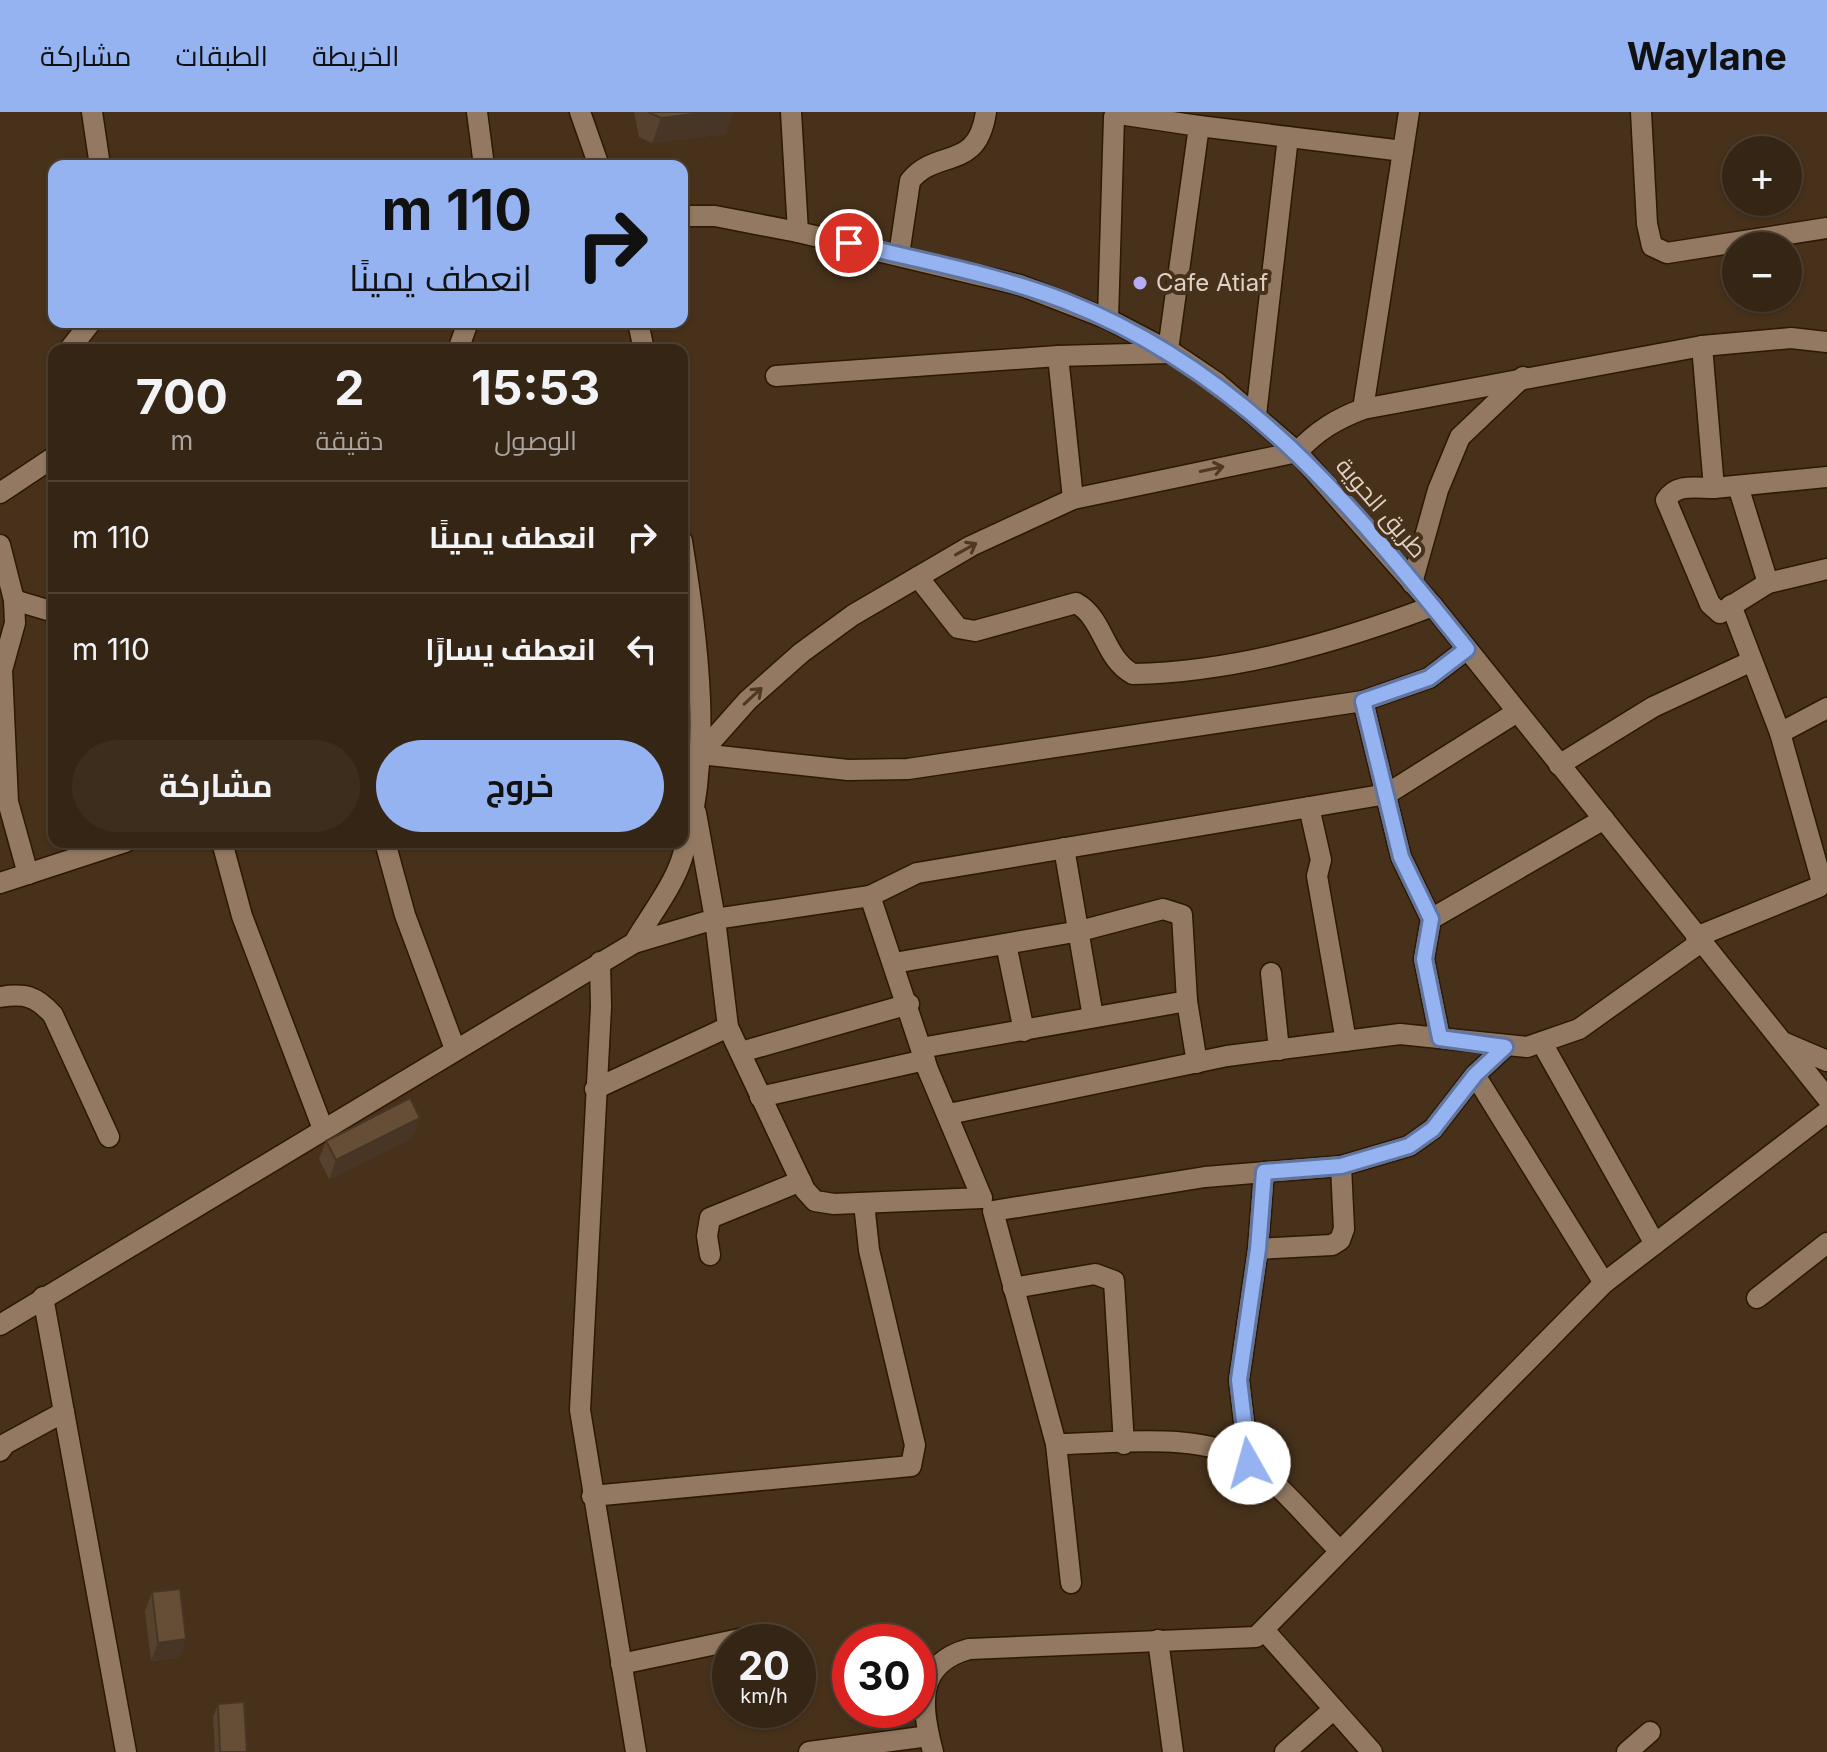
<!DOCTYPE html>
<html lang="ar">
<head>
<meta charset="utf-8">
<style>
  :root { --surface:#352514; --page:#3d2d1d; --text:#f1f3f6; --muted:#aaa5a0; --line:#4f4234; --accent:#95b2f1 }
  body { margin:0; font-family:Inter,Cairo,sans-serif; background:var(--page); color:var(--text); direction:rtl; height:100vh; display:flex; flex-direction:column; font-size:30px; white-space:nowrap }
  * { box-sizing:border-box; margin:0 }
  p { font-size:26px; color:var(--muted) }
  .icon { flex:none; width:44px; height:44px; fill:none; stroke:currentColor; stroke-width:2; stroke-linecap:round; stroke-linejoin:round }
  .map { position:relative; flex:1; overflow:hidden; direction:ltr }
  .sheet { position:absolute; left:48px; top:232px; width:640px; height:504px; display:flex; flex-direction:column; background:var(--surface); border-radius:16px; box-shadow:0 2px 6px #0004,0 0 0 2px var(--line); direction:rtl }
  .sheet>* { flex:none }
  .banner { position:absolute; left:48px; top:48px; width:640px; height:168px; border-radius:16px; box-shadow:0 2px 6px #0004,0 0 0 2px var(--line); direction:rtl; background:#95b2f1; color:#111; overflow:hidden }
  .controls { position:absolute; left:1722px; top:24px; display:grid; gap:16px }
  .controls a { display:grid; place-items:center; width:80px; height:80px; border-radius:50%; background:var(--surface); box-shadow:0 2px 6px #0004,0 0 0 2px var(--line); font-size:40px }
  .speed { position:absolute; left:712px; top:1512px; display:flex; gap:16px; font-size:40px; font-weight:700; text-align:center }
  .speed>* { display:grid; place-content:center; width:104px; height:104px; border-radius:50%; background:var(--surface); box-shadow:0 2px 6px #0004,0 0 0 2px var(--line); line-height:1 }
  .speed small { font-size:20px; font-weight:400 }
  .speed .limit { border:12px solid #d22; background:#fff; color:#111 }
  .pin { position:absolute; display:grid; place-items:center; width:68px; height:68px; color:#fff; margin:-34px; border:4px solid #fff; border-radius:50%; box-shadow:0 2px 8px #0007 }
  .me { position:absolute; width:88px; margin:-44px; rotate:353deg; stroke-linejoin:round; filter:drop-shadow(0 0 6px #0008) }
  .turn { display:flex; align-items:center; gap:28px; height:168px; padding:0 24px; font-size:36px }
  .turn .icon { width:104px; height:104px; stroke-width:2.5 }
  .turn b { display:block; font-size:56px; line-height:68px }
  .eta { display:flex; justify-content:space-evenly; align-items:center; height:136px; text-align:center }
  .eta b { font-size:48px; font-weight:700; line-height:56px }
  .button { display:flex; gap:16px; margin-top:auto; padding:16px 24px }
  .button a { flex:1; height:92px; border-radius:48px; background:var(--accent); color:#111; font-size:32px; font-weight:700; line-height:92px; text-align:center }
  .button a+a { background:var(--page); color:var(--text) }
  ul { padding:0; list-style:none }
  li { display:flex; align-items:center; gap:24px; height:112px; padding:0 24px; border-top:2px solid var(--line) }
  li div { flex:1 }
  li b { display:block; font-size:30px }
  li em { font-style:normal }
  header { display:flex; align-items:center; gap:48px; box-sizing:border-box; height:112px; padding:0 40px; background:var(--accent); color:#111 }
  header strong { font-size:38px }
  nav { display:flex; gap:44px; margin-inline-start:auto; font-size:28px }
  .map>svg:first-child { display:block }
  .lines { fill:none; stroke-linecap:round; stroke-linejoin:round }
  .minor-casing { stroke:#2c1803; stroke-width:23 }
  .minor { stroke:#937961; stroke-width:20 }
  .wall { fill:#57422e }
  .shaded-wall { fill:#473626 }
  .building { fill:#654d36; stroke:#473626; stroke-width:2 }
  .oneway { stroke:#4f3822 }
  .route-casing { stroke:#61749d; stroke-width:20 }
  .route { stroke:#95b2f1; stroke-width:14 }
  .poi-dot { fill:#b6acf8; stroke:#47311b; stroke-width:3 }
  .labels { text-anchor:middle; stroke-width:8; stroke-linejoin:round; paint-order:stroke }
  .poi-label { font-size:24px; fill:#dfd1c4; stroke:#47311b; text-anchor:start }
  .street-label { font-size:24px; fill:#dfd1c4; stroke:#47311b }
</style>
</head>
<body>
<header>
<strong>Waylane</strong>
<nav><a>الخريطة</a><a>الطبقات</a><a>مشاركة</a></nav>
</header>
<div class="map">
<svg width="1827" height="1640" viewBox="0 0 1827 1640">
  <rect width="100%" height="100%" fill="#47311b"/>
  <g class="lines">
    <defs>
      <g id="minor">
        <path d="M 92,0 L 100,54"/>
        <path d="M 477,0 L 484,54"/>
        <path d="M 580,0 L 599,54"/>
        <path d="M 791,0 L 798,120"/>
        <path d="M 1641,0 L 1647,112 L 1652,134 L 1667,141 L 1827,116"/>
        <path d="M 1199,14 L 1403,39"/>
        <path d="M 682,104 L 715,104 L 798,120 L 1020,173 L 1108,207 L 1173,241 L 1216,270 L 1297,340 L 1433,494 L 1827,986"/>
        <path d="M 899,143 L 910,69 C 937,35 977,61 986,0"/>
        <path d="M 1108,207 L 1114,5 L 1119,2 L 1199,14 L 1168,238"/>
        <path d="M 638,210 L 644,238"/>
        <path d="M 1702,234 L 1714,376 L 1827,365"/>
        <path d="M 69,238 L 91,210"/>
        <path d="M 458,238 L 468,210"/>
        <path d="M 1058,244 L 1073,387"/>
        <path d="M 776,264 L 1058,244 L 1169,241"/>
        <path d="M 1363,297 L 1409,0"/>
        <path d="M 1256,303 L 1288,25"/>
        <path d="M 1738,374 L 1768,471 L 1827,457"/>
        <path d="M 1714,376 C 1696,376 1677,371 1666,388 L 1710,492 L 1720,501 L 1768,471"/>
        <path d="M 0,381 L 54,345"/>
        <path d="M 0,433 L 14,488 L 15,511 L 2,558 L 8,690 L 28,762"/>
        <path d="M 918,465 L 958,516 L 975,519 L 1076,491 C 1104,506 1104,547 1133,562 C 1235,560 1338,530 1433,494"/>
        <path d="M 1412,471 L 1438,378 L 1460,325 L 1523,265"/>
        <path d="M 14,488 L 54,500"/>
        <path d="M 1731,493 L 1780,621 L 1827,596"/>
        <path d="M 1363,589 L 1401,745 L 1431,807 L 1424,847 L 1440,926"/>
        <path d="M 700,642 L 748,588 L 801,541 L 853,503 L 971,434 L 1073,387 L 1297,340 C 1317,319 1336,307 1363,297 L 1702,234 L 1791,226 L 1827,230"/>
        <path d="M 682,644 L 700,642 L 848,658 L 908,657 L 1363,589 L 1429,566 L 1467,537"/>
        <path d="M 1559,653 L 1653,595 L 1752,549"/>
        <path d="M 1309,695 L 1321,748 L 1317,764 L 1346,929"/>
        <path d="M 222,730 L 242,804 L 323,1017"/>
        <path d="M 385,730 L 405,803 L 455,937"/>
        <path d="M 1064,736 L 1093,905"/>
        <path d="M 0,771 L 125,730"/>
        <path d="M 870,784 L 917,761 L 1387,682 L 1517,600"/>
        <path d="M 1431,807 L 1604,707"/>
        <path d="M 1696,825 L 1819,775 L 1821,767 L 1780,621"/>
        <path d="M 634,831 L 715,807 L 870,784 L 928,958 L 982,1086 L 834,1092 L 815,1089 L 805,1078 L 728,915 L 715,807 L 696,701"/>
        <path d="M 1006,832 L 1024,919"/>
        <path d="M 600,850 L 601,895 L 580,1298 L 636,1640"/>
        <path d="M 894,851 L 1080,819 L 1163,797 L 1182,803 L 1187,889 L 921,936"/>
        <path d="M 1271,861 L 1279,938"/>
        <path d="M 0,885 C 25,881 36,884 53,903 L 109,1025"/>
        <path d="M 1187,889 L 1197,951"/>
        <path d="M 1542,931 L 1655,1132"/>
        <path d="M 1785,931 L 1827,949"/>
        <path d="M 741,940 L 909,892"/>
        <path d="M 1475,963 L 1604,1171"/>
        <path d="M 595,977 L 728,915"/>
        <path d="M 760,985 L 925,948"/>
        <path d="M 949,1002 L 1227,944 L 1400,922 L 1527,935 L 1579,917 L 1701,830"/>
        <path d="M 1258,1137 L 1332,1133 L 1340,1128 L 1344,1117 L 1341,1054"/>
        <path d="M 710,1143 L 707,1124 L 710,1106 L 801,1069"/>
        <path d="M 1013,1176 L 1095,1162 L 1114,1169 L 1124,1332"/>
        <path d="M 43,1185 L 126,1640"/>
        <path d="M 1757,1186 L 1827,1131"/>
        <path d="M 0,1213 L 634,831 C 649,805 673,775 682,746 C 714,645 698,531 682,429"/>
        <path d="M 1056,1332 C 1111,1332 1203,1318 1250,1351 C 1282,1374 1310,1409 1338,1437"/>
        <path d="M 0,1339 L 5,1332 L 64,1300"/>
        <path d="M 1249,1351 L 1239,1268 L 1258,1137 L 1264,1060"/>
        <path d="M 592,1384 L 911,1354 L 915,1333 L 869,1138 L 864,1091"/>
        <path d="M 1071,1471 L 1056,1332 L 993,1099 L 1205,1065 L 1341,1054 L 1409,1034 L 1433,1017 L 1475,963 L 1505,935"/>
        <path d="M 1264,1518 L 1372,1640"/>
        <path d="M 1158,1528 L 1173,1640"/>
        <path d="M 621,1552 L 759,1523"/>
        <path d="M 809,1640 L 929,1624"/>
        <path d="M 933,1640 C 921,1593 915,1552 969,1537 L 1256,1525 L 1604,1171 L 1827,1000"/>
        <path d="M 1285,1640 L 1334,1597"/>
        <path d="M 1627,1640 L 1650,1620"/>
      </g>
    </defs>
    <use href="#minor" class="minor-casing"/>
    <use href="#minor" class="minor"/>
  </g>
  <g class="wall">
    <path d="M 634,0 L 733,0 L 725,22 L 652,31 L 639,25 Z"/>
    <path d="M 413,1025 L 329,1067 L 319,1047 L 326,1029 Z"/>
    <path d="M 152,1480 L 179,1546 L 151,1549 L 145,1499 Z"/>
    <path d="M 218,1592 L 247,1640 L 215,1640 L 213,1605 Z"/>
  </g>
  <g class="shaded-wall">
    <path d="M 710,0 L 733,0 L 725,22 L 652,31 L 661,6 Z"/>
    <path d="M 420,1006 L 413,1025 L 329,1067 L 336,1048 Z"/>
    <path d="M 186,1527 L 179,1546 L 151,1549 L 158,1531 Z"/>
  </g>
  <g class="building">
    <path d="M 648,0 L 710,0 L 661,6 Z"/>
    <path d="M 410,986 L 420,1006 L 336,1048 L 326,1029 Z"/>
    <path d="M 180,1477 L 186,1527 L 158,1531 L 152,1480 Z"/>
    <path d="M 244,1590 L 247,1640 L 220,1640 L 218,1592 Z"/>
  </g>
  <defs><path id="oneway-shaft" d="M-6 0H5M1.5-3L5.5 0L1.5 3" fill="none" stroke-width="1.6" stroke-linecap="round" stroke-linejoin="round" transform="scale(2)"/></defs>
  <g class="oneway">
    <use href="#oneway-shaft" transform="translate(1212 357) rotate(-12)"/>
    <use href="#oneway-shaft" transform="translate(966 437) rotate(-29)"/>
    <use href="#oneway-shaft" transform="translate(753 584) rotate(-43)"/>
  </g>
  <g class="lines">
    <defs>
      <path id="route" d="M 849,131 C 921,149 995,162 1065,189 C 1242,258 1352,393 1467,537 L 1429,566 L 1363,589 L 1401,745 L 1431,807 L 1424,847 L 1440,926 L 1505,935 L 1475,963 L 1433,1017 L 1409,1034 L 1341,1054 L 1264,1060 L 1258,1137 L 1239,1268 L 1249,1351"/>
    </defs>
    <use href="#route" class="route-casing"/>
    <use href="#route" class="route"/>
  </g>
  <circle class="poi-dot" cx="1140" cy="171" r="8"/>
  <g class="labels">
    <g class="poi-label">
      <text x="1156" y="179">Cafe Atiaf</text>
    </g>
    <g class="street-label">
      <text transform="translate(1381 396) rotate(49)" y="8">طريق الحوية</text>
    </g>
  </g>
</svg>
<div class="controls">
<a>+</a>
<a>−</a>
</div>
<div class="speed"><div>20<small>km/h</small></div><div class="limit">30</div></div>
<div class="pin" style="left:849px;top:131px;background:#d93025"><svg class="icon" aria-label="arrive" viewBox="0 0 24 24"><path d="M6 21V4h12l-3 4 3 4H6"/></svg></div>
<svg class="me" style="left:1249px;top:1351px" viewBox="-20 -20 40 40"><circle r="19" fill="#fff"/><path d="M0-13L10 11 0 6-10 11z" fill="#95b2f1"/></svg>
<div class="banner">
<div class="turn"><svg class="icon" aria-label="right" viewBox="0 0 24 24"><path d="M7 20v-9h11M14 6l5 5-5 5"/></svg><div><b>110 m</b>انعطف يمينًا</div></div>
</div>
<section class="sheet">
<div class="eta">
<div><b>15:53</b><p>الوصول</p></div>
<div><b>2</b><p>دقيقة</p></div>
<div><b>700</b><p>m</p></div>
</div>
<ul>
<li><svg class="icon" aria-label="right" viewBox="0 0 24 24"><path d="M7 20v-9h11M14 6l5 5-5 5"/></svg><div><b>انعطف يمينًا</b></div><em>110 m</em></li>
<li><svg class="icon" aria-label="left" viewBox="0 0 24 24"><path d="M17 20v-9H6M10 6l-5 5 5 5"/></svg><div><b>انعطف يسارًا</b></div><em>110 m</em></li>
</ul>
<div class="button"><a>خروج</a><a>مشاركة</a></div>
</section>
</div>
</body>
</html>
